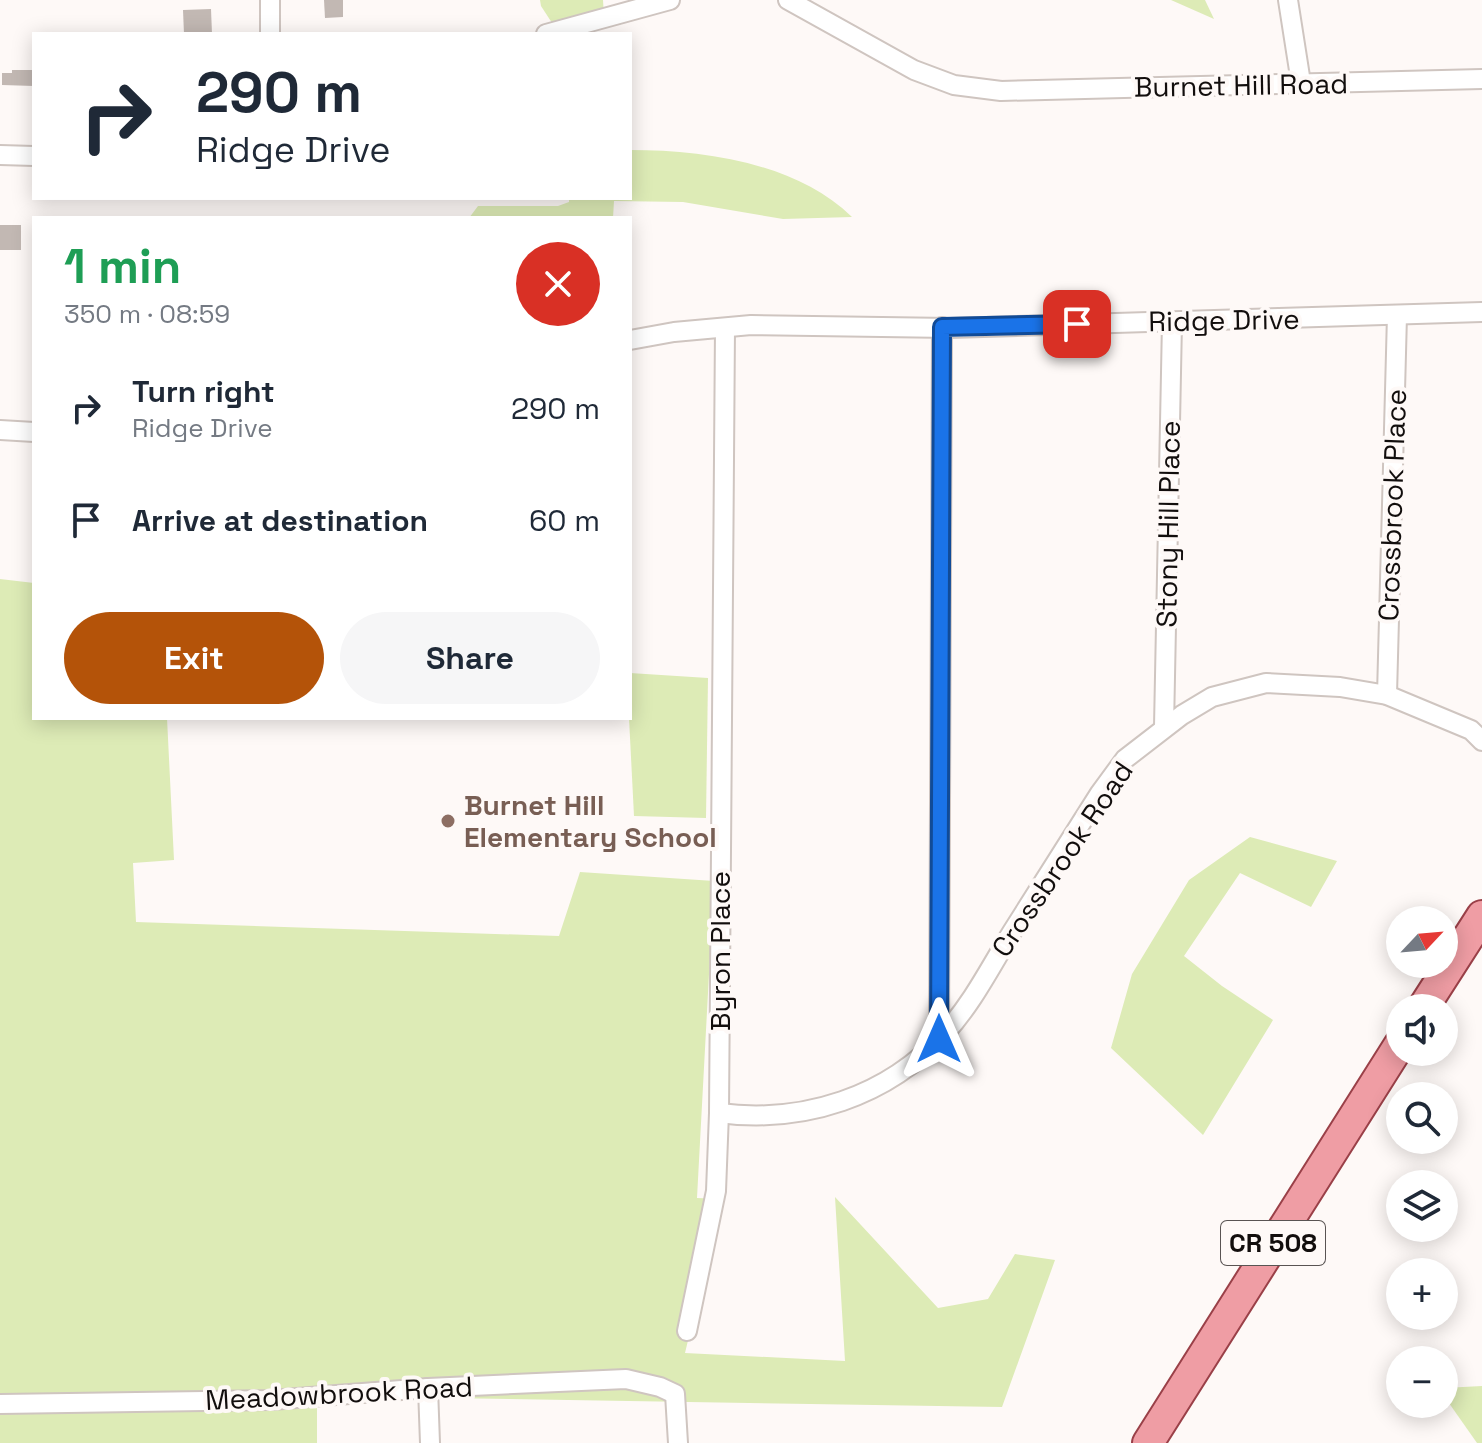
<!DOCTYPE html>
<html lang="en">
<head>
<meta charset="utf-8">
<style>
  :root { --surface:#fff; --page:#f6f6f7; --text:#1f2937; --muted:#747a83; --accent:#b45309 }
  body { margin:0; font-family:"Space Grotesk",sans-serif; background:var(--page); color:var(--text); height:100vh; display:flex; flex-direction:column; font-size:30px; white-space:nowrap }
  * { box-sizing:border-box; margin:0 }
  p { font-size:26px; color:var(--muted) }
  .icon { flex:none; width:44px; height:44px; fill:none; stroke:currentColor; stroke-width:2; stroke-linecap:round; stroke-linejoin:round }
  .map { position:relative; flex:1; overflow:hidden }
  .drawer { position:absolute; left:32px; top:216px; width:600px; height:504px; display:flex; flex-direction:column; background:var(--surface); border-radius:0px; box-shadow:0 4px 20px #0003 }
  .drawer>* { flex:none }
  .hud { position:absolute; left:32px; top:32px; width:600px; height:168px; border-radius:0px; box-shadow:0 4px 20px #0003; background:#fff; color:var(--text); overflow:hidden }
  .needle { width:52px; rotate:64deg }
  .tools { position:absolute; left:1386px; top:906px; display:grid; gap:16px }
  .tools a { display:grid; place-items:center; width:72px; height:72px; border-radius:50%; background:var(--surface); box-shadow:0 4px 20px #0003; font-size:40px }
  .pin { position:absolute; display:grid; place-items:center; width:68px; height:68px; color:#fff; margin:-34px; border-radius:16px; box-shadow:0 4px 12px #0006 }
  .me { position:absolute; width:88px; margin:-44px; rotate:0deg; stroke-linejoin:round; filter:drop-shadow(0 0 6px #0008) }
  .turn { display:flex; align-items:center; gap:28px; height:168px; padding:0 32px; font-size:36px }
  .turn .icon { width:104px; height:104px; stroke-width:2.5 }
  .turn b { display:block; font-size:56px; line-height:68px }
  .round { display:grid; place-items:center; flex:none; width:84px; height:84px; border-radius:42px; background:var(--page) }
  .head { display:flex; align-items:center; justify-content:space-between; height:136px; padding:0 32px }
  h1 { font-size:48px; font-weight:700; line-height:60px; color:#1e9e55 }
  .cta { display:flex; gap:16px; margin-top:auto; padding:16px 32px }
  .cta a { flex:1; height:92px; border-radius:48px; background:var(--accent); color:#fff; font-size:32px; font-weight:700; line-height:92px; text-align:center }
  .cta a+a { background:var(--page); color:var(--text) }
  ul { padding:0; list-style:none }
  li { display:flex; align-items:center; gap:24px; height:112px; padding:0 32px }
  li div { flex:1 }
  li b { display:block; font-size:30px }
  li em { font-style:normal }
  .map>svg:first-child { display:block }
  .green { fill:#ddebb6 }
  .building { fill:#c2b8b3 }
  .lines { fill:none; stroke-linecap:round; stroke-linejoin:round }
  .street-casing { stroke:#cfc5c0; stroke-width:22 }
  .primary-casing { stroke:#9a4048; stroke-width:34 }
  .street { stroke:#fff; stroke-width:18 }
  .primary { stroke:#ef9da4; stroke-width:30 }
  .route-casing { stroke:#114b97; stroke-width:20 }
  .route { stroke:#1a73e8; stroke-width:14 }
  .education-dot { fill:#8d6e63; stroke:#fef9f7; stroke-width:3 }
  .labels { text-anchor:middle; stroke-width:8; stroke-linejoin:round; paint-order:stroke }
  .shield { fill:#fef9f7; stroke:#595453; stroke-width:2 }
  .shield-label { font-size:26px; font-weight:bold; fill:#120e0d }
  .street-label { font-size:28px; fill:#120e0d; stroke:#fef9f7 }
  .education-label { font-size:28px; font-weight:bold; fill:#785e54; stroke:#fef9f7; text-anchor:start }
</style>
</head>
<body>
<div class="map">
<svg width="1482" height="1443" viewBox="0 0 1482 1443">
  <rect width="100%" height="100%" fill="#fef9f7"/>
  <g class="green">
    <path d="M 540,0 L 603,0 L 604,15 L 554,26 L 541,6 Z"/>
    <path d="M 1170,0 L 1205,0 L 1214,19 L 1171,0 Z"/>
    <path d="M 630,150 C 705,150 796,163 852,217 L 783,219 L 683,202 L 614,201 L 613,218 L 469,218 L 478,206 L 558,206 L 569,202 L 569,198 L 630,198 Z"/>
    <path d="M 0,579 L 34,583 L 34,718 L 167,718 L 174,860 L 133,863 L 136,922 L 559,936 L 580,872 L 714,881 L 697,1198 L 722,1199 L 685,1353 L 845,1361 L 835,1197 L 938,1308 L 988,1299 L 1015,1254 L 1055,1260 L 1002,1407 L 317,1396 L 317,1443 L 0,1443 Z"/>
    <path d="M 630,673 L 708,678 L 706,818 L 634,816 L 629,718 Z"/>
    <path d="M 1250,837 L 1337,861 L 1311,907 L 1240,873 L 1184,956 L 1222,986 L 1273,1020 L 1203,1135 L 1111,1048 L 1132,974 L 1189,880 Z"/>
    <path d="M 1482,1386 L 1482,1443 L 1477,1443 L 1444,1396 L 1444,1388 Z"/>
  </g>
  <g class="building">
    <path d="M 324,0 L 343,0 L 343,17 L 325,18 Z"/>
    <path d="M 211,9 L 212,34 L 184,34 L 183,10 Z"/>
    <path d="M 12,70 L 34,70 L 34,86 L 2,85 L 2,73 L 12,73 Z"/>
    <rect x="0" y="225" width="21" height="25"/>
  </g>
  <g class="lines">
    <defs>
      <g id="street">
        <path d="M 788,0 L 914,70 L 954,85 L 1001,91 L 1482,79"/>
        <path d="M 1288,0 L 1301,83"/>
        <path d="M 270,34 L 270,0"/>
        <path d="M 546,34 L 670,0"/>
        <path d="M 0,155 L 34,156"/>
        <path d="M 630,340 L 674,332 L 751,325 L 950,328 L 1482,312"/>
        <path d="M 0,430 L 34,432"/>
        <path d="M 1387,695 L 1397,315"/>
        <path d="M 1164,727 L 1172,322"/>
        <path d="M 939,1039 L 942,327"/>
        <path d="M 719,1113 C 803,1124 888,1097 945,1033 C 972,1004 991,966 1012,932 C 1041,886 1071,839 1100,793 L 1125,759 L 1182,715 L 1212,697 L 1266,683 L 1340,687 L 1387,695 L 1471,730 L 1482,741"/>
        <path d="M 687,1331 L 716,1191 L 719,1113 L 725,328"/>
        <path d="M 428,1388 L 430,1443"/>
        <path d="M 0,1404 L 271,1400 L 428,1388 L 626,1379 L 660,1387 L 675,1394 L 678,1443"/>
      </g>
      <g id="primary">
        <path d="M 1423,1008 L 1482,916"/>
        <path d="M 1148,1443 L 1400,1044"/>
      </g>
    </defs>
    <use href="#street" class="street-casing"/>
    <use href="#primary" class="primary-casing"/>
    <use href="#street" class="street"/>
    <use href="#primary" class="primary"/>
  </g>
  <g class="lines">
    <defs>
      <path id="route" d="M 939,1039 L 942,327 L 1077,324"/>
    </defs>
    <use href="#route" class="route-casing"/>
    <use href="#route" class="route"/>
  </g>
  <circle class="education-dot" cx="448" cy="821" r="8"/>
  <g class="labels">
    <rect class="shield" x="1221" y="1221" width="104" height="44" rx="6"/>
    <g class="shield-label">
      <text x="1273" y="1252">CR 508</text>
    </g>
    <g class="street-label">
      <text transform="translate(1241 85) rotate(-1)" y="10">Burnet Hill Road</text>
      <text transform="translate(1224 320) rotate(-1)" y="10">Ridge Drive</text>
      <text transform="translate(1392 505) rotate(-88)" y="10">Crossbrook Place</text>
      <text transform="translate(1168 524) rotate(-89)" y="10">Stony Hill Place</text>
      <text transform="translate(1062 859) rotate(-56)" y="10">Crossbrook Road</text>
      <text transform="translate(720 951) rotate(-90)" y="10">Byron Place</text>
      <text transform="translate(339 1393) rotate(-3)" y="10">Meadowbrook Road</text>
    </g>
    <g class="education-label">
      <text x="464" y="815">Burnet Hill<tspan x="464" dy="32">Elementary School</tspan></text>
    </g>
  </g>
</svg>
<div class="tools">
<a><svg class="needle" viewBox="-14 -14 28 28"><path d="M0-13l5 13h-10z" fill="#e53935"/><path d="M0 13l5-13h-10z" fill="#747a83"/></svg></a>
<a><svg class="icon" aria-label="sound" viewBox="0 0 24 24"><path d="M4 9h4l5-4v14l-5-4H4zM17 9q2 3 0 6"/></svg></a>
<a><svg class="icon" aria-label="search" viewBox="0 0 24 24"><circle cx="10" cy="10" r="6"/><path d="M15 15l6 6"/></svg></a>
<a><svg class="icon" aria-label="layers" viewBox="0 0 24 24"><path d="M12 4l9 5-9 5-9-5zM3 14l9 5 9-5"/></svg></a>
<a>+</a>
<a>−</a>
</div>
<div class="pin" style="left:1077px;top:324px;background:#d93025"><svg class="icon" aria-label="arrive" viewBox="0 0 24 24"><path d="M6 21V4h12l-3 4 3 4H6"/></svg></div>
<svg class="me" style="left:939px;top:1039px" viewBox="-20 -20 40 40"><path d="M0-17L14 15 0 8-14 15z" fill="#1a73e8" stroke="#fff" stroke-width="4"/></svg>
<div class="hud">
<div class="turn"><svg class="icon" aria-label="right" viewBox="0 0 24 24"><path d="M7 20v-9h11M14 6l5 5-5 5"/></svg><div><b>290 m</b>Ridge Drive</div></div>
</div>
<section class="drawer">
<div class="head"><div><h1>1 min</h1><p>350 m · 08:59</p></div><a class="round" style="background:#d93025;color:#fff"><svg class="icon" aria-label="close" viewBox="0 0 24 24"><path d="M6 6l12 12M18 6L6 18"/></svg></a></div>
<ul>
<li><svg class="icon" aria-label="right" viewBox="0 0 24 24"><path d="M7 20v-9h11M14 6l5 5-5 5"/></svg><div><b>Turn right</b><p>Ridge Drive</p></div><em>290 m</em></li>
<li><svg class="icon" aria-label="arrive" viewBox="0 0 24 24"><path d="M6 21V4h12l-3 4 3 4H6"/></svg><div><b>Arrive at destination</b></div><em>60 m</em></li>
</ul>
<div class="cta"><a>Exit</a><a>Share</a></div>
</section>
</div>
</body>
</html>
